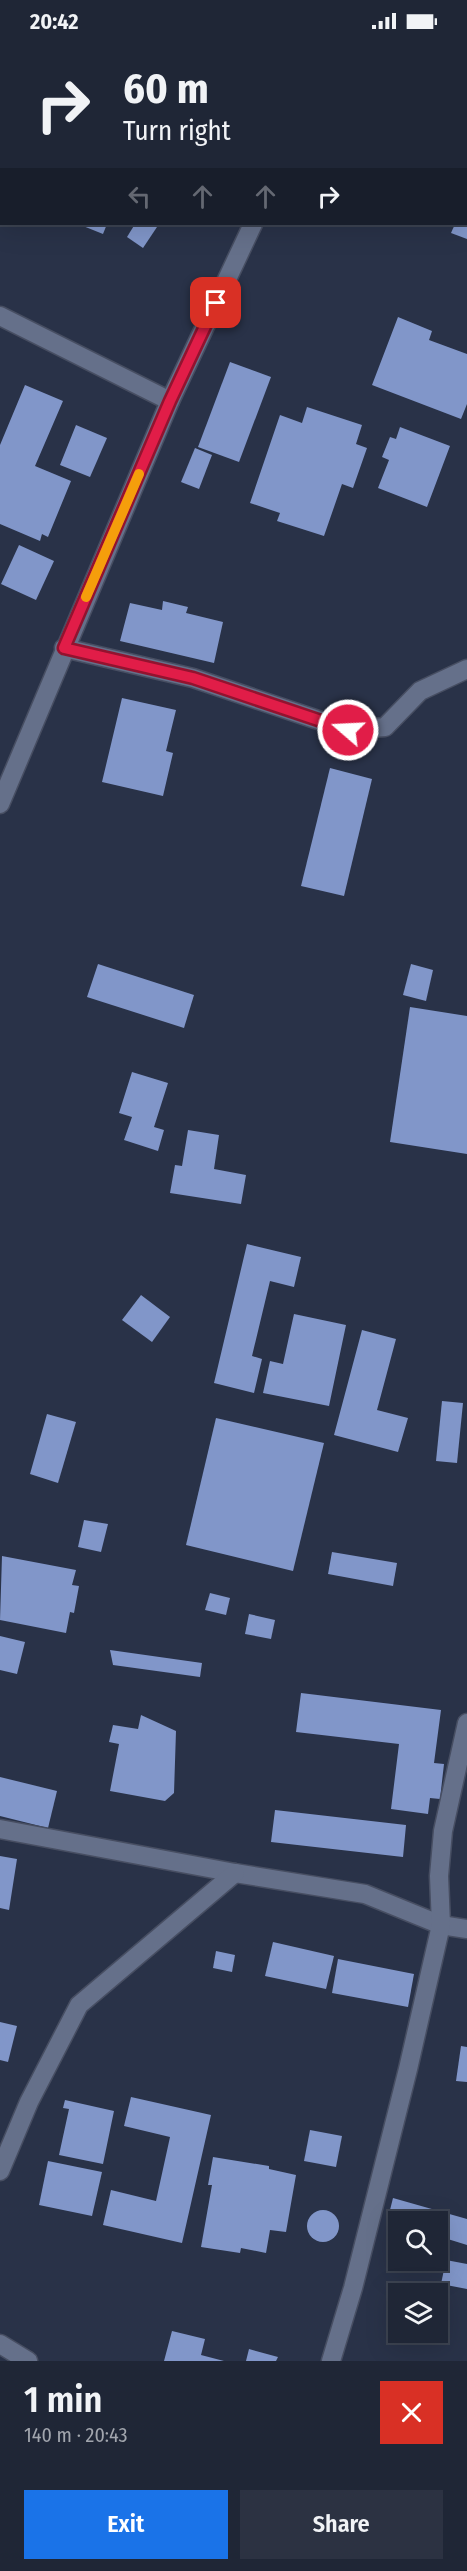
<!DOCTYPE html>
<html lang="en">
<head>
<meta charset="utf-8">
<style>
  :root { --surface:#1f2636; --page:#2c3242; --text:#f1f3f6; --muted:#a1a5ad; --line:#3c4351; --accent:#1a73e8 }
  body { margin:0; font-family:"Fira Sans Condensed",sans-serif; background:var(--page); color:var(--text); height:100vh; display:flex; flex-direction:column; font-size:22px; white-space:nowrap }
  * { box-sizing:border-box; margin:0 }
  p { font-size:20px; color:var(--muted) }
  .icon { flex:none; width:33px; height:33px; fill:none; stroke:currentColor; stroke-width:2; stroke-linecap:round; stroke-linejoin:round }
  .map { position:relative; height:2319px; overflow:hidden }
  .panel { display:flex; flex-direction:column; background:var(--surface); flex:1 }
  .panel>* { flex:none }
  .guide { position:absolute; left:0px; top:0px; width:468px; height:183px; box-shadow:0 6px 24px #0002,0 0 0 2px var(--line); background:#1f2636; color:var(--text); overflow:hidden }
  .buttons { position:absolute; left:388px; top:2169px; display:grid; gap:12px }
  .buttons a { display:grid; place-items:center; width:60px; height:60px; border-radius:0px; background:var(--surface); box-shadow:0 6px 24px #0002,0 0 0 2px var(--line); font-size:30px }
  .pin { position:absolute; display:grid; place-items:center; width:51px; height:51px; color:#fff; margin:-26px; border-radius:12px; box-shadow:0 3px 9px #0006 }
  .me { position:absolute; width:66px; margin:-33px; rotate:289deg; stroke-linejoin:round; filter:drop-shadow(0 0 4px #0008) }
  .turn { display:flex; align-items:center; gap:21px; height:126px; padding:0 24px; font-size:27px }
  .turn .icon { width:78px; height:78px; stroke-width:2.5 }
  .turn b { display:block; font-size:42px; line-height:51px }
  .lanes { display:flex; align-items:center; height:57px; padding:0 24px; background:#0003; justify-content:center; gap:30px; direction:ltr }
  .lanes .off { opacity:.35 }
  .round { display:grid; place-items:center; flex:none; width:63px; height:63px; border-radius:0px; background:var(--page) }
  .headline { display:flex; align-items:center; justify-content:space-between; height:102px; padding:0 24px }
  h1 { font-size:36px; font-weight:600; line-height:45px }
  .cta { display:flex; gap:12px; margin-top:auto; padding:12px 24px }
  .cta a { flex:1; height:69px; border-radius:0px; background:var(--accent); color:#fff; font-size:24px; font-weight:600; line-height:69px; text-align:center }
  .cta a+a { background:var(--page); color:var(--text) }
  .status { display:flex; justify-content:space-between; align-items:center; height:42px; padding:0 30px; background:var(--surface); direction:ltr }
  .status svg { height:16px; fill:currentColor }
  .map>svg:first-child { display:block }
  .building { fill:#8196c9 }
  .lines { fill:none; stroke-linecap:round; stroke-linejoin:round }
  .minor-casing { stroke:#474e62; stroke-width:21 }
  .minor { stroke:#65708a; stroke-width:18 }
  .route-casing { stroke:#92132f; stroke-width:15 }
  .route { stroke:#e11d48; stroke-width:10 }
  .slow { stroke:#f59e0b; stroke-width:10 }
</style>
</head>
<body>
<div class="status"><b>20:42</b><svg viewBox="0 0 49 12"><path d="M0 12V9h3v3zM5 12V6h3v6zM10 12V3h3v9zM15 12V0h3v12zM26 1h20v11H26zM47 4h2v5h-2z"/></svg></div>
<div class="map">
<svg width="467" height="2319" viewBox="0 0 467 2319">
  <rect width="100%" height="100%" fill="#293248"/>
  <g class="building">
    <path d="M 78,182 L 107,182 L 103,192 Z"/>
    <path d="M 135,182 L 159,182 L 143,206 L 127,195 Z"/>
    <path d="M 455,182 L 467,182 L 467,197 L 451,191 Z"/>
    <path d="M 398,275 L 432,289 L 429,298 L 467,312 L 467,362 L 461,377 L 372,343 Z"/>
    <path d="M 230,320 L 271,335 L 239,420 L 198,405 Z"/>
    <path d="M 25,343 L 63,359 L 35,424 L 71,439 L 48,495 L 42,492 L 40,499 L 0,482 L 0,403 Z"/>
    <path d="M 307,365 L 362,383 L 356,402 L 367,406 L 353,446 L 342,442 L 324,494 L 277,479 L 280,471 L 250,461 L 280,373 L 302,381 Z"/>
    <path d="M 76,383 L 107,396 L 90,435 L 60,423 Z"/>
    <path d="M 400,385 L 450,404 L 427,465 L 378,446 L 389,418 L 382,415 L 390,395 L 396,397 Z"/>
    <path d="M 195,406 L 212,413 L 199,447 L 181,440 Z"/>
    <path d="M 19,503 L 54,519 L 36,558 L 1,542 Z"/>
    <path d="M 163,559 L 188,565 L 186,571 L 223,580 L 214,621 L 120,599 L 130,561 L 162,568 Z"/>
    <path d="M 122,656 L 176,668 L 166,709 L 173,711 L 163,754 L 102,740 Z"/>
    <path d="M 330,726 L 372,737 L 344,854 L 301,844 Z"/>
    <path d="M 98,922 L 194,953 L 184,986 L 87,955 Z"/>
    <path d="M 411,922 L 433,928 L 426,959 L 403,953 Z"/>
    <path d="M 410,965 L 467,974 L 467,1112 L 390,1100 Z"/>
    <path d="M 132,1030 L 168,1041 L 154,1085 L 164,1088 L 158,1109 L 124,1098 L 132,1075 L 119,1071 Z"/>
    <path d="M 188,1088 L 219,1093 L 214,1127 L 246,1133 L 241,1162 L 170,1151 L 175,1123 L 182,1124 Z"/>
    <path d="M 247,1202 L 301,1215 L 294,1245 L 270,1239 L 252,1314 L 262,1317 L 254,1351 L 214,1341 Z"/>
    <path d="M 141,1253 L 170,1275 L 152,1300 L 122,1278 Z"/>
    <path d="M 294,1272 L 346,1283 L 329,1364 L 263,1351 L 270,1319 L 283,1322 Z"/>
    <path d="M 362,1288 L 396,1297 L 377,1368 L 408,1376 L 398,1410 L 334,1393 Z"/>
    <path d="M 442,1359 L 463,1361 L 457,1421 L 436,1419 Z"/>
    <path d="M 47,1372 L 76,1380 L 58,1441 L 30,1432 Z"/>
    <path d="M 216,1376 L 324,1401 L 293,1529 L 186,1503 Z"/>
    <path d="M 84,1478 L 108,1482 L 101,1510 L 78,1505 Z"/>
    <path d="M 332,1510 L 397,1521 L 393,1544 L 328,1532 Z"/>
    <path d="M 2,1514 L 76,1528 L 72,1543 L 79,1544 L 74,1571 L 70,1570 L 66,1591 L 0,1578 Z"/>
    <path d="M 210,1551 L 230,1556 L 226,1573 L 205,1568 Z"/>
    <path d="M 249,1572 L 275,1578 L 271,1597 L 245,1592 Z"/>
    <path d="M 0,1594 L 25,1600 L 17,1632 L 0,1628 Z"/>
    <path d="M 110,1608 L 202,1621 L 200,1635 L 113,1623 Z"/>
    <path d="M 301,1651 L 441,1668 L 434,1721 L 444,1722 L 440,1757 L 430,1756 L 428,1772 L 391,1767 L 399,1702 L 296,1690 Z"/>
    <path d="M 141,1673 L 176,1689 L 174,1751 L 165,1759 L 110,1749 L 119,1702 L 109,1700 L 113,1683 L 138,1687 Z"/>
    <path d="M 0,1735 L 57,1749 L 48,1786 L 0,1774 Z"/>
    <path d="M 275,1768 L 406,1783 L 403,1815 L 271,1800 Z"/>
    <path d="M 0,1814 L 17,1817 L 9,1868 L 0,1866 Z"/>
    <path d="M 273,1900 L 334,1914 L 326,1947 L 265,1934 Z"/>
    <path d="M 216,1909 L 235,1913 L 232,1930 L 213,1926 Z"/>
    <path d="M 338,1917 L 414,1932 L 408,1965 L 332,1951 Z"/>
    <path d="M 0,1980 L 17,1984 L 8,2020 L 0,2018 Z"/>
    <path d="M 461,2004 L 467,2005 L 467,2040 L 456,2039 Z"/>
    <path d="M 131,2055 L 211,2073 L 182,2201 L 103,2183 L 111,2148 L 156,2159 L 170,2095 L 124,2084 Z"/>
    <path d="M 65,2058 L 114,2069 L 103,2122 L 59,2113 L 69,2067 L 63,2066 Z"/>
    <path d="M 310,2088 L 342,2094 L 336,2125 L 304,2119 Z"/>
    <path d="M 213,2115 L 269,2124 L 269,2127 L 296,2133 L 286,2190 L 270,2188 L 266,2211 L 241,2206 L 240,2211 L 201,2205 L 212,2143 L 208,2143 Z"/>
    <path d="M 48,2119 L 102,2130 L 92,2174 L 39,2163 Z"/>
    <path d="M 393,2156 L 467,2177 L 467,2203 L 438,2194 L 438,2180 L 399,2180 L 399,2183 L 387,2180 Z"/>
    <circle cx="323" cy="2184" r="16"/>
    <path d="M 446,2218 L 467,2222 L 467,2247 L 441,2242 Z"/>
    <path d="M 172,2289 L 205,2297 L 201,2313 L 224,2319 L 164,2319 Z"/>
    <path d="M 249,2307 L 278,2315 L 276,2319 L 246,2319 Z"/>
  </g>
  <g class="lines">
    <defs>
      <g id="minor">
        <path d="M 325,2 L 325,0"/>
        <path d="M 0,274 L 170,359"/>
        <path d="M 64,606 L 193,636 L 348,688 L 385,685 L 420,649 L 467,627"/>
        <path d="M 0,762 L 170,359 L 253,182"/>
        <path d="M 0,1787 L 235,1831 L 365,1852 L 441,1883 L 467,1887"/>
        <path d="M 0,2129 L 29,2060 L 79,1963 L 235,1831"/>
        <path d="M 0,2302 L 28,2319"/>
        <path d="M 331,2319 L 353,2246 L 408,2027 L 441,1883 L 439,1834 L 443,1789 L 467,1681"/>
      </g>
    </defs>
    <use href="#minor" class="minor-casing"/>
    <use href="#minor" class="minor"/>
  </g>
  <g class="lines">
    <defs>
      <path id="route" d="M 216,261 L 170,359 L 64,606 L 193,636 L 348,688"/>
    </defs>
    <use href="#route" class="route-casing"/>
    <use href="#route" class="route"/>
    <path class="slow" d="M 86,555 L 139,432"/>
  </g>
</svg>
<div class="buttons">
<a><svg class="icon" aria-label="search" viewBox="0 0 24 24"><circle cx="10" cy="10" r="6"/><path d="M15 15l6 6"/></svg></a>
<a><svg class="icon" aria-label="layers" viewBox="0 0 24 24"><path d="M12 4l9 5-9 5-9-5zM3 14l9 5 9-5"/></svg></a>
</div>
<div class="pin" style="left:216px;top:261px;background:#d93025"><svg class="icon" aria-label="arrive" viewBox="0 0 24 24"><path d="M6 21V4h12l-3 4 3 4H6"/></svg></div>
<svg class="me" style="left:348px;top:688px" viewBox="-20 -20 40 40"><circle r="17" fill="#e11d48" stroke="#fff" stroke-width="3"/><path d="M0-11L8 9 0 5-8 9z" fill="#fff"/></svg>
<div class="guide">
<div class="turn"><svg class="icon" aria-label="right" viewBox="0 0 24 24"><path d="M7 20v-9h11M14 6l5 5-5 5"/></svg><div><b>60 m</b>Turn right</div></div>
<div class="lanes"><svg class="icon off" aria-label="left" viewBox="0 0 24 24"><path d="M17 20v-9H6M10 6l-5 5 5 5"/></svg><svg class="icon off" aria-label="ahead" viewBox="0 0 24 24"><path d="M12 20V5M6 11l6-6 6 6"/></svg><svg class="icon off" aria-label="ahead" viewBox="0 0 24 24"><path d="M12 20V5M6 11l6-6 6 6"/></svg><svg class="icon" aria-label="right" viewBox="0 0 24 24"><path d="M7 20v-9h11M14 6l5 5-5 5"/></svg></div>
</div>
</div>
<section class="panel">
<div class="headline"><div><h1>1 min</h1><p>140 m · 20:43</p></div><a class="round" style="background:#d93025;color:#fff"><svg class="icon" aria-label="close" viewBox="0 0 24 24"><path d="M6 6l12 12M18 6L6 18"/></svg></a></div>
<div class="cta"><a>Exit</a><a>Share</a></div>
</section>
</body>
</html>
